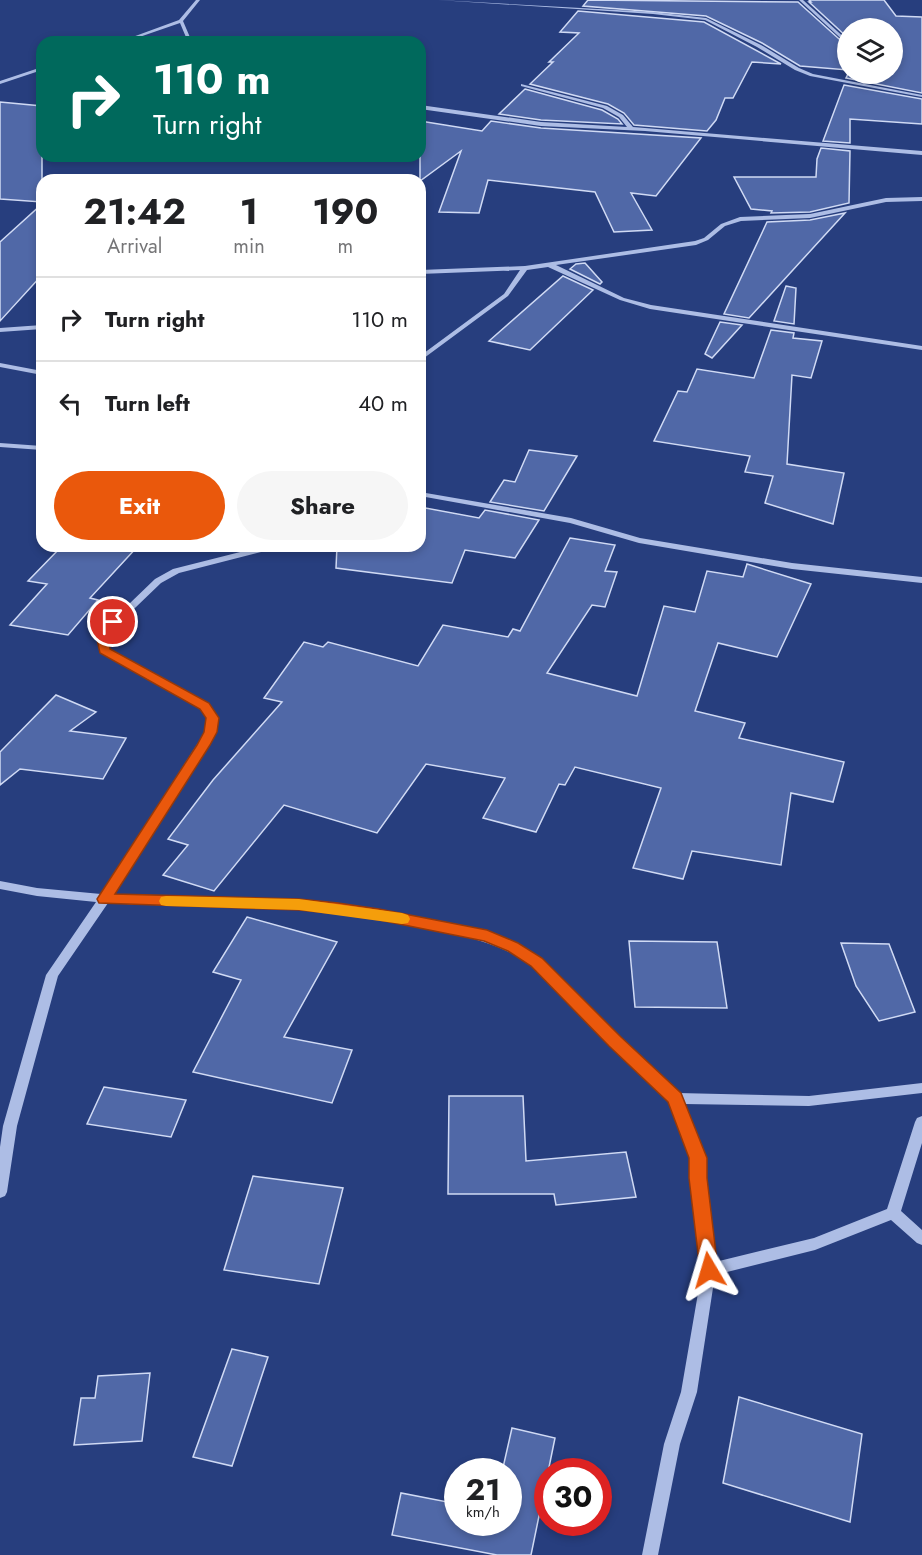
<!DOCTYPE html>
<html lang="en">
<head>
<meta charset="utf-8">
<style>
  :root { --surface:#fff; --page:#f6f6f6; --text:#202124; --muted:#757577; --line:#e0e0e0; --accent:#ea580c }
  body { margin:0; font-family:Jost,sans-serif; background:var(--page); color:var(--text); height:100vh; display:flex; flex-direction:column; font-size:22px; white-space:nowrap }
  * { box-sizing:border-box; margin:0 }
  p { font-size:20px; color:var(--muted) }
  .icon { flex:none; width:33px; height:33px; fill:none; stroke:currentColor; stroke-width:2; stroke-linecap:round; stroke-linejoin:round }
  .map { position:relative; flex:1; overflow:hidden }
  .drawer { position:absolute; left:36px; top:174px; width:390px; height:378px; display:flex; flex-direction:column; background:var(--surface); border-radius:18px; box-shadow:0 3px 9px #0003 }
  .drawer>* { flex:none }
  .top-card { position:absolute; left:36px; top:36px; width:390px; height:126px; border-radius:18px; box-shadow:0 3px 9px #0003; background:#00695c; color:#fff; overflow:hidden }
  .tools { position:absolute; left:837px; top:18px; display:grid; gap:12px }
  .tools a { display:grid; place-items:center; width:66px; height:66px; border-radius:50%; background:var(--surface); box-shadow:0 3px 9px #0003; font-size:30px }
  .speed { position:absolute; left:444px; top:1458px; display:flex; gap:12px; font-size:30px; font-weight:700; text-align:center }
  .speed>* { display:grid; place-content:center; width:78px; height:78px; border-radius:50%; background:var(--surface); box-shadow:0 3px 9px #0003; line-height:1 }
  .speed small { font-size:15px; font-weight:400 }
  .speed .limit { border:9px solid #d22; background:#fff; color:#111 }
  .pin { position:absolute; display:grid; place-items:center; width:51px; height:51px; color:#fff; margin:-26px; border:3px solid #fff; border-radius:50%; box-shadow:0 2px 6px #0007 }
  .me { position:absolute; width:66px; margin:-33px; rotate:353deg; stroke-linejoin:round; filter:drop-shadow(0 0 4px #0008) }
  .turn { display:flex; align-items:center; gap:21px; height:126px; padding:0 18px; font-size:27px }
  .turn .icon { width:78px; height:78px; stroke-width:2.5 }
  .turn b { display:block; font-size:42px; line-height:51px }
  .eta { display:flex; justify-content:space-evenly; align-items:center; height:102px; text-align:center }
  .eta b { font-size:36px; font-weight:700; line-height:42px }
  .primary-button { display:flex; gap:12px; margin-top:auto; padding:12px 18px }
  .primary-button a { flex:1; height:69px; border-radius:36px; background:var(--accent); color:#fff; font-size:24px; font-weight:700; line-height:69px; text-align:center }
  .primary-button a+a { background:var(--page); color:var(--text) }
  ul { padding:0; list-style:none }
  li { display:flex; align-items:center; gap:18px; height:84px; padding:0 18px; border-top:2px solid var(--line) }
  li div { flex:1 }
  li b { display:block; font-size:22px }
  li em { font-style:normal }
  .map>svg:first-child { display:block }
  .building { fill:#5068a7; stroke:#d0daf4; stroke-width:1.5 }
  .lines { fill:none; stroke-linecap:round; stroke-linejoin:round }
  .minor { fill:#adbde5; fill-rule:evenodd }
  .route { fill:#ea580c; stroke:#983908; stroke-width:1.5 }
  .slow { fill:#f59e0b }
</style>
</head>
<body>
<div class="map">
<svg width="922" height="1555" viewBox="0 0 922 1555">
  <rect width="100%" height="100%" fill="#273e7e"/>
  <g class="building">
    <path d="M 588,0 L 798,2 L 848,47 L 848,70 L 800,66 L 762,43 L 706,16 L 583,6 Z"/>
    <path d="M 809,0 L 884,0 L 896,16 L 922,17 L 922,93 L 846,78 L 848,74 L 892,74 L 892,28 L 848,28 L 848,38 L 809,2 L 811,2 Z"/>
    <path d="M 578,11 L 704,22 L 781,64 L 752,62 L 733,98 L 725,98 L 716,120 L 707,131 L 634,125 L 624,113 L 608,104 L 530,84 L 553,62 L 549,62 L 579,33 L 560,32 Z"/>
    <path d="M 844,85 L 922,99 L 922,124 L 850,119 L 850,143 L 823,141 Z"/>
    <path d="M 525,89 L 602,110 L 618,119 L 622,124 L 541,120 L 499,114 Z"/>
    <path d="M 0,102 L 42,106 L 42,202 L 0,199 Z"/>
    <path d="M 420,121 L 482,131 L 491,121 L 541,128 L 701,138 L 656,196 L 631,193 L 652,230 L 614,232 L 595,192 L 488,180 L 479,213 L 439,212 L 461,151 L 420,181 Z"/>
    <path d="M 821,148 L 850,151 L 849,203 L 810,212 L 771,213 L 772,211 L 751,209 L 734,177 L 816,177 L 817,159 Z"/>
    <path d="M 42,204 L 42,275 L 0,321 L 0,242 Z"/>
    <path d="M 845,213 L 749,318 L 724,314 L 767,222 L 810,220 Z"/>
    <path d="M 585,263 L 602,282 L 600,284 L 570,269 L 576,264 Z"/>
    <path d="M 563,276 L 593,290 L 530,350 L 489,341 Z"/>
    <path d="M 786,286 L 796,288 L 794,324 L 774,321 Z"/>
    <path d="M 720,322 L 742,325 L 712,358 L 705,354 Z"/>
    <path d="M 771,330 L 794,333 L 793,338 L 822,341 L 811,378 L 792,375 L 787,464 L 844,473 L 833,524 L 765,503 L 773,476 L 745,472 L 750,456 L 654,441 L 678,391 L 687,392 L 697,369 L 754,378 Z"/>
    <path d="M 529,450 L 577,456 L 544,511 L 490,502 L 504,480 L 515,482 Z"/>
    <path d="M 420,507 L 479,518 L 485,510 L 539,520 L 515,558 L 465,550 L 452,583 L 336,568 L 337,546 L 420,546 Z"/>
    <path d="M 570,538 L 615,545 L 605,571 L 617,572 L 605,607 L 592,605 L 547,673 L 637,696 L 664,606 L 695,612 L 707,571 L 743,577 L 747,564 L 811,584 L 777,657 L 718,643 L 695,711 L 745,723 L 739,738 L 844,762 L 833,802 L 791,793 L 781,865 L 692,851 L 683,879 L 633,868 L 661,788 L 575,767 L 565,785 L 559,784 L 536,832 L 483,818 L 505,778 L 426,764 L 377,833 L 284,805 L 214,891 L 163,875 L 188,845 L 168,839 L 213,780 L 282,702 L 264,698 L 304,642 L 323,647 L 328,642 L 418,666 L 443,625 L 508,637 L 513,629 L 520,631 Z"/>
    <path d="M 62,546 L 138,546 L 90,598 L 98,600 L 68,635 L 10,625 L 47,584 L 28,581 Z"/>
    <path d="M 56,695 L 96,712 L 70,731 L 126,738 L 103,779 L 20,769 L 0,785 L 0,752 Z"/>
    <path d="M 247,917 L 337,942 L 284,1037 L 352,1050 L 332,1103 L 193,1072 L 241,980 L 213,972 Z"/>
    <path d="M 629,941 L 717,942 L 727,1008 L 635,1007 Z"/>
    <path d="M 841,943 L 889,944 L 915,1012 L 879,1021 L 856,986 Z"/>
    <path d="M 104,1087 L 186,1100 L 171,1137 L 87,1124 Z"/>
    <path d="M 449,1096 L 523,1096 L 526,1161 L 626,1152 L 636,1197 L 556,1205 L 554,1194 L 448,1194 Z"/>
    <path d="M 253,1176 L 343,1188 L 319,1284 L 224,1270 Z"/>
    <path d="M 232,1349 L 268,1357 L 232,1466 L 193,1457 Z"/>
    <path d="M 150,1373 L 142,1441 L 74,1445 L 81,1398 L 95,1398 L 98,1376 Z"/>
    <path d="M 739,1397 L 862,1434 L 850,1522 L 723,1483 Z"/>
    <path d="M 512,1428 L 555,1438 L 531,1555 L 497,1555 L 392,1535 L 401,1493 L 458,1504 L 458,1522 L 508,1522 L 508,1472 L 502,1472 Z"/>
  </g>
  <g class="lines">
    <g class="minor">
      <path d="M 196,0 L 200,0 L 183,21 L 192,42 L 188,42 L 180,23 L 125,42 L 119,42 L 179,20 Z"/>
      <path d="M 438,0 L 653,12 L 706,18 L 761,45 L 799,68 L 813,74 L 922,95 L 922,97 L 810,76 L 795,70 L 757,47 L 705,20 L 653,14 Z"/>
      <path d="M 799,0 L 803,0 L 848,41 L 848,45 Z"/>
      <path d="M 42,67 L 42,70 L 0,84 L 0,81 Z"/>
      <path d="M 521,84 L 607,106 L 623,115 L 633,127 L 922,151 L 922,155 L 645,131 L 541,126 L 420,109 L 420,105 L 541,122 L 627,127 L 619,117 L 603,108 L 521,86 Z"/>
      <path d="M 922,197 L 922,201 L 886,202 L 810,218 L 741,221 L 725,226 L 708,240 L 696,245 L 556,265 L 624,298 L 651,305 L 922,346 L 922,350 L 650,309 L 620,300 L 548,267 L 527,270 L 508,296 L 420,361 L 420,356 L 504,294 L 520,270 L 420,274 L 420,270 L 525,266 L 695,241 L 704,238 L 721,224 L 740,217 L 810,214 L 886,198 Z"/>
      <path d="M 42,325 L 42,329 L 0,332 L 0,328 Z"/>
      <path d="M 0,363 L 42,371 L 42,375 L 0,367 Z"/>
      <path d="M 0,443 L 42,446 L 42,450 L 0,447 Z"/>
      <path d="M 420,492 L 571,518 L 640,538 L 792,563 L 922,577 L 922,583 L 792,569 L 639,543 L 570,523 L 420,496 Z"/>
      <path d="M 264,546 L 278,546 L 277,548 L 179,573 L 161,583 L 111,631 L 108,640 L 109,650 L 209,704 L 218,718 L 215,732 L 113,895 L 262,899 L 331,904 L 454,925 L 499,937 L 541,959 L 678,1093 L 809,1096 L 922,1083 L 922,1093 L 809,1106 L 684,1104 L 705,1158 L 705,1178 L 715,1262 L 814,1238 L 887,1209 L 915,1122 L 917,1118 L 922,1116 L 922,1143 L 901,1211 L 922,1230 L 922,1245 L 917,1243 L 891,1220 L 815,1250 L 715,1275 L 697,1392 L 680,1444 L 658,1555 L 642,1555 L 664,1444 L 681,1392 L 702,1270 L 691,1178 L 691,1158 L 670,1101 L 533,965 C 492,940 458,934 412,925 C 375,918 337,912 299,909 C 236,905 171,907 108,903 L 58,976 L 17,1126 L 7,1192 L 5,1196 L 0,1198 L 0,1147 L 3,1126 L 46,975 L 96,902 L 37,896 L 0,889 L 0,881 L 37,888 L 101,894 L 205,732 L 208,718 L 201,708 L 101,653 L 98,640 L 102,630 L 155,579 L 173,569 Z"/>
    </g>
  </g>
  <path class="route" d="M 113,619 L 119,622 L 109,640 L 110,649 L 209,703 L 219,718 L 217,732 L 210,745 L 115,894 L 299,899 L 338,903 L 379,909 L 487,930 L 518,943 L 542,958 L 621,1037 L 681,1093 L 707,1158 L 707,1178 L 718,1270 L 716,1277 L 709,1279 L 702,1277 L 700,1270 L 689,1178 L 689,1158 L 668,1102 L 609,1046 L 531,966 L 508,951 L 484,941 L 379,920 L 338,914 L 299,910 L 99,903 L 97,899 L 99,896 L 197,745 L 204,732 L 206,718 L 200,709 L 100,653 L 97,640 L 109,620 Z"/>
  <path class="slow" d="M 166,896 L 299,899 L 402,913 L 408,915 L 410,919 L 408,923 L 402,924 L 299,910 L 166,906 L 161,905 L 159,901 L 161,897 Z"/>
</svg>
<div class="tools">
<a><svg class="icon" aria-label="layers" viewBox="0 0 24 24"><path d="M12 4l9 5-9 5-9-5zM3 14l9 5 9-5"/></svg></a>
</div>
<div class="speed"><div>21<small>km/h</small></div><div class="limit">30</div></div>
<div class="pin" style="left:113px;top:622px;background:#d93025"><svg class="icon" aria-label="arrive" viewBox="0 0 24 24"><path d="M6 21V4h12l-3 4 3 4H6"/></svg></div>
<svg class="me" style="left:709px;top:1270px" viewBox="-20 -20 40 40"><path d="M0-17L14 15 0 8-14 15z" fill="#ea580c" stroke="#fff" stroke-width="4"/></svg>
<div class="top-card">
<div class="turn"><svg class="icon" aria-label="right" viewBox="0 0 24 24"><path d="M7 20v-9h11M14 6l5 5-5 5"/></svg><div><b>110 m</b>Turn right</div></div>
</div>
<section class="drawer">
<div class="eta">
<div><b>21:42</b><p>Arrival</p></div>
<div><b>1</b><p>min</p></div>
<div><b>190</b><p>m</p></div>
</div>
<ul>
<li><svg class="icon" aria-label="right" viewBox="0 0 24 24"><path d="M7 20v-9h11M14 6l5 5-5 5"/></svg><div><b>Turn right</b></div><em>110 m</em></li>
<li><svg class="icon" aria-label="left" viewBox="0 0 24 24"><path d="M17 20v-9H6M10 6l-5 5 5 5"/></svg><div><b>Turn left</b></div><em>40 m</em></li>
</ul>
<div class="primary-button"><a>Exit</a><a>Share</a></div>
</section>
</div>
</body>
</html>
